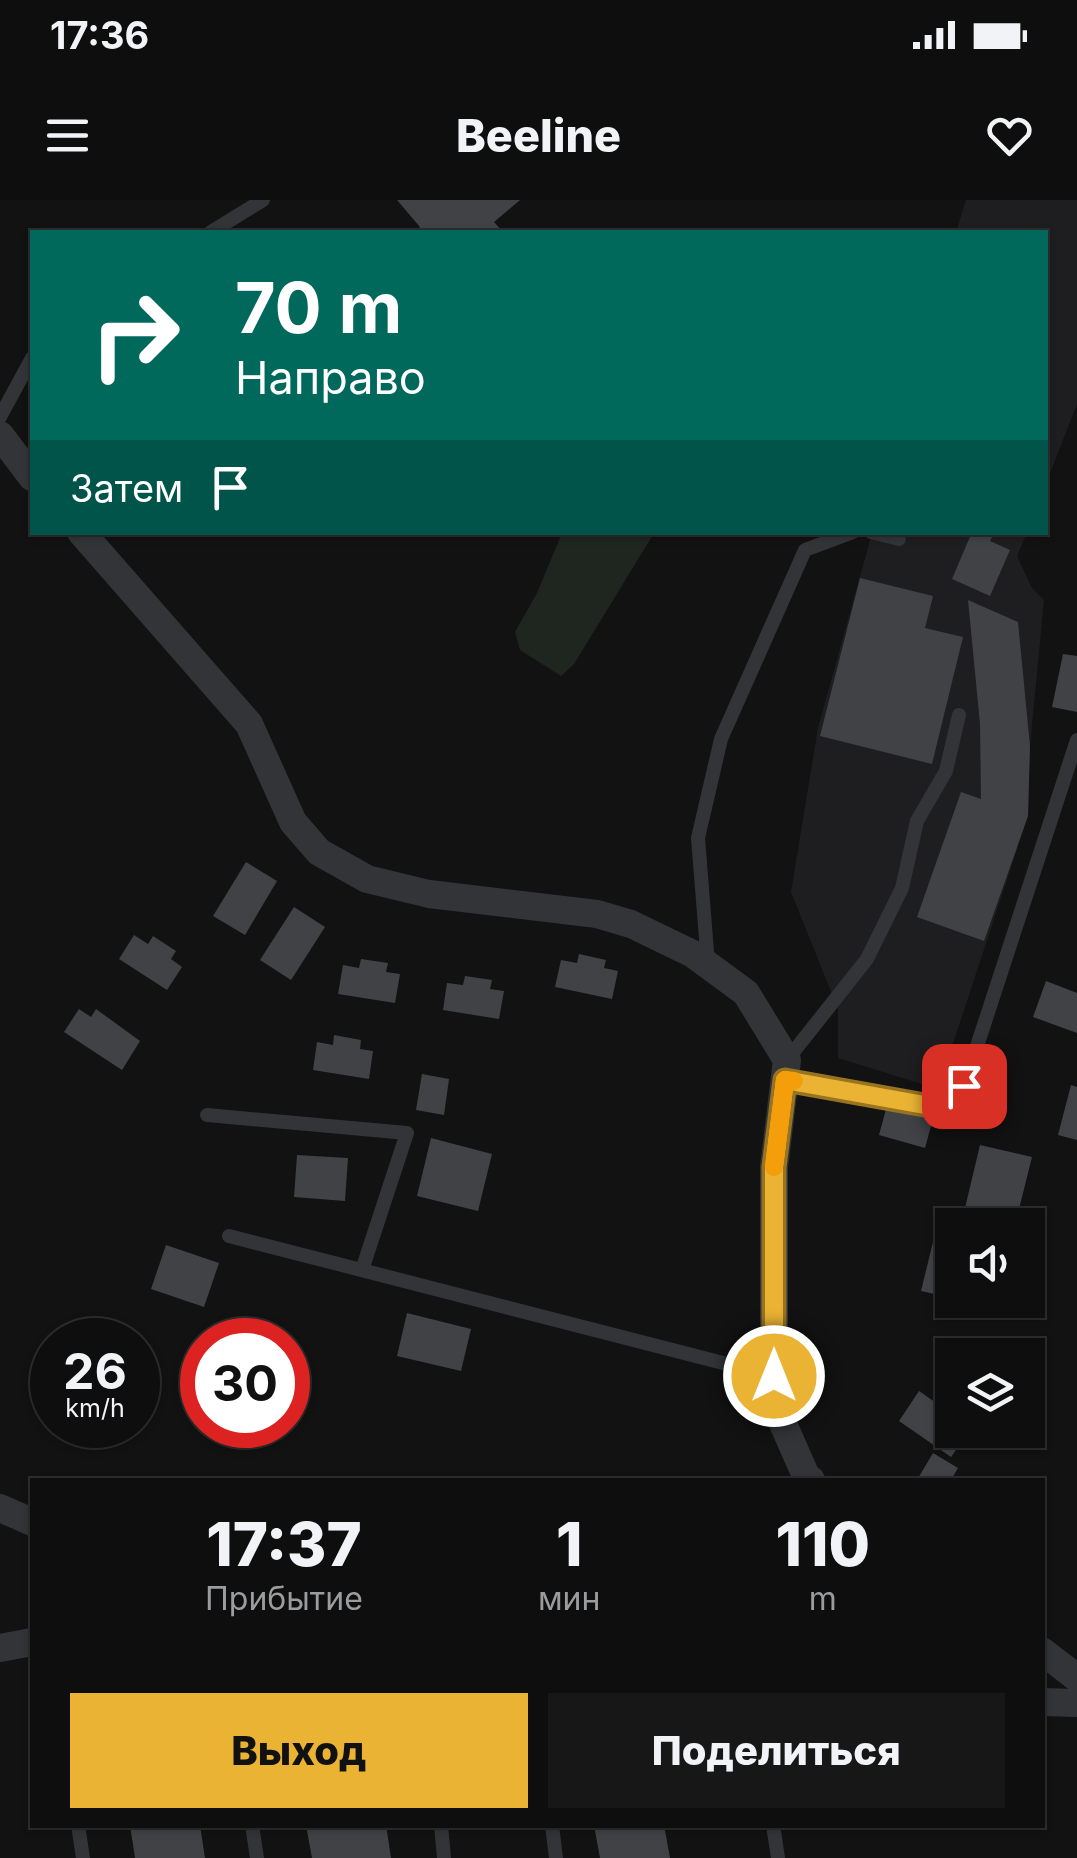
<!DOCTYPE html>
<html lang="ru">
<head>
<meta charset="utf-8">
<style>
  :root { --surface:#0e0e0e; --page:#171717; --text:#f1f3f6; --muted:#9b9c9e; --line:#2e2e2e; --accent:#eab333 }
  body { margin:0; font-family:Inter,sans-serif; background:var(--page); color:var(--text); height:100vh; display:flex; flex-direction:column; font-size:38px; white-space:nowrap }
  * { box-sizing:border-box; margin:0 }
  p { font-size:32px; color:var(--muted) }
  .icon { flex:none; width:55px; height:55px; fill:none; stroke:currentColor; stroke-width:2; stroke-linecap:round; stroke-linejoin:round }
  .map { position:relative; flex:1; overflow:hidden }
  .details { position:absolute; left:30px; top:1278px; width:1015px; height:350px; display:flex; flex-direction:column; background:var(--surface); border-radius:0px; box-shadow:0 2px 8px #0004,0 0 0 2px var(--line) }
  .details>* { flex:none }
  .guide { position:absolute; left:30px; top:30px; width:1018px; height:305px; border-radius:0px; box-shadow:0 2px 8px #0004,0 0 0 2px var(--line); background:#00695c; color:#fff; overflow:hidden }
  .tools { position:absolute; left:935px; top:1008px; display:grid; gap:20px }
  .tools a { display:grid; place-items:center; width:110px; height:110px; border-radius:0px; background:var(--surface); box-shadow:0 2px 8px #0004,0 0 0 2px var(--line); font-size:50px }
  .speed { position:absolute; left:30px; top:1118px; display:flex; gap:20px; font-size:50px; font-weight:700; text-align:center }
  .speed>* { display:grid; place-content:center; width:130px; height:130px; border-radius:50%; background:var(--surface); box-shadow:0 2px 8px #0004,0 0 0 2px var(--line); line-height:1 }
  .speed small { font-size:25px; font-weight:400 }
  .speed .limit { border:15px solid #d22; background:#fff; color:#111 }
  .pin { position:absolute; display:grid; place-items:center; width:85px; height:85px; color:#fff; margin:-42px; border-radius:20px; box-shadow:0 5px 15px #0006 }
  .me { position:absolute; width:110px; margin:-55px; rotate:0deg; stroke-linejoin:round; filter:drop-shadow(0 0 8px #0008) }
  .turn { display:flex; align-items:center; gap:35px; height:210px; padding:0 40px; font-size:45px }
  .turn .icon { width:130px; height:130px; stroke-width:2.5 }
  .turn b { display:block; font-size:70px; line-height:85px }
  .then { display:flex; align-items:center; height:95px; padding:0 40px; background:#0003; gap:20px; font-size:38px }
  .eta { display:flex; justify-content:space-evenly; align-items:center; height:170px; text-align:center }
  .eta b { font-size:60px; font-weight:800; line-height:70px }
  .action { display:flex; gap:20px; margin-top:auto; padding:20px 40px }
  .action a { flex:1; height:115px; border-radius:0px; background:var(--accent); color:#111; font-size:40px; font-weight:800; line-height:115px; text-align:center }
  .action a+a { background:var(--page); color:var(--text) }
  .status { display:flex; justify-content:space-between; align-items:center; height:70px; padding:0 50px; background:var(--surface); direction:ltr }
  .status svg { height:28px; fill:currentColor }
  header { display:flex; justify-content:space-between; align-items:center; height:130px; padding:0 40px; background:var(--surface); font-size:45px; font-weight:800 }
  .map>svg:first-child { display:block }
  .built { fill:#1e1e20 }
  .green { fill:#1e261f }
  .building { fill:#414246 }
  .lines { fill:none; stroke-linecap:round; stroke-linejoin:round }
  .service { stroke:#333438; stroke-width:14 }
  .minor { stroke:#333438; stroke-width:28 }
  .route-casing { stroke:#987421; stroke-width:25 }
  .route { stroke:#eab333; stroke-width:18 }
  .slow { stroke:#f59e0b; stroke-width:18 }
</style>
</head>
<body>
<div class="status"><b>17:36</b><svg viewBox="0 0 49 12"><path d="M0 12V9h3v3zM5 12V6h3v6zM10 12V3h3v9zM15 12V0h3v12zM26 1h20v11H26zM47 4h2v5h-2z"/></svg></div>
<header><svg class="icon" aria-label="menu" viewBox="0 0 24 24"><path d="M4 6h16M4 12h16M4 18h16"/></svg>Beeline<svg class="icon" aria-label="heart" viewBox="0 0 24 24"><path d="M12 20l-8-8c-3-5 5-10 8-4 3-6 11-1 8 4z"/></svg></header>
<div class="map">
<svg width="1077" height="1658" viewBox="0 0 1077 1658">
  <rect width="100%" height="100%" fill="#121213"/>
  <g class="built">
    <path d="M 966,0 L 1077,0 L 1077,204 L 1045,286 L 1045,32 L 956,32 Z"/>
    <path d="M 872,333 L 1027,333 L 1017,356 L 1032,388 L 1044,400 L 1030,546 L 1028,616 L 938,889 L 838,858 L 838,809 L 791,692 L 818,528 Z"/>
  </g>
  <path class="green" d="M 562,333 L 654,333 L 574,464 L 561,476 L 520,450 L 515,432 L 537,393 Z"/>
  <g class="building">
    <path d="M 397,0 L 520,0 L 494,22 L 503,32 L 414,32 L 420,27 Z"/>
    <path d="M 972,332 L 993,335 L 990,341 L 1010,350 L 990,396 L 952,379 Z"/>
    <path d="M 860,378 L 933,396 L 925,428 L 963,437 L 932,564 L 820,536 Z"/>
    <path d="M 968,400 L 1018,422 L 1030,546 L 1028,616 L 984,741 L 917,717 L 961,592 L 981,599 L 980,524 Z"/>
    <path d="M 1063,454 L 1077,456 L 1077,512 L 1052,507 Z"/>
    <path d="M 246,662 L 277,681 L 245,735 L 213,716 Z"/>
    <path d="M 294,707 L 325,727 L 291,780 L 260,760 Z"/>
    <path d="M 134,735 L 148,744 L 153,736 L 176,751 L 171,759 L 182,767 L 167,790 L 119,759 Z"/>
    <path d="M 579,754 L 606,760 L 604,768 L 618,771 L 612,799 L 555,787 L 561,760 L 577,763 Z"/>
    <path d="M 361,759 L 388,763 L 386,772 L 400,774 L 395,803 L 338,794 L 343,765 L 359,768 Z"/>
    <path d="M 465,776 L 492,780 L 490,789 L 504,791 L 499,819 L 443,810 L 447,783 L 463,785 Z"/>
    <path d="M 1046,781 L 1077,793 L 1077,833 L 1033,817 Z"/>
    <path d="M 79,809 L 91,817 L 96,809 L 140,841 L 122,870 L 64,832 Z"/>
    <path d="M 334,835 L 361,840 L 360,849 L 373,851 L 369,879 L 313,870 L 317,842 L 333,845 Z"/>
    <path d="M 422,874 L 449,879 L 444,915 L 416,910 Z"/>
    <path d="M 1071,885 L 1077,887 L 1077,940 L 1058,935 Z"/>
    <path d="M 888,902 L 934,915 L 925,948 L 879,935 Z"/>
    <path d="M 431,938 L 492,954 L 478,1011 L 417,996 Z"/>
    <path d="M 980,945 L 1032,957 L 1016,1021 L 965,1008 Z"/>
    <path d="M 297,955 L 348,958 L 345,1001 L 294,997 Z"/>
    <path d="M 933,1042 L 952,1046 L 952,1098 L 921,1091 Z"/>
    <path d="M 166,1045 L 219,1063 L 204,1107 L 151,1089 Z"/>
    <path d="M 407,1113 L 471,1129 L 461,1171 L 397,1156 Z"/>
    <path d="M 919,1191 L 952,1214 L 952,1230 L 970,1230 L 951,1257 L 899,1221 Z"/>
    <path d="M 933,1253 L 958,1268 L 951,1280 L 917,1280 Z"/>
    <path d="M 130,1625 L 200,1625 L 205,1658 L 135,1658 Z"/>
    <path d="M 306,1625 L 386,1625 L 391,1658 L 312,1658 Z"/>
    <path d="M 594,1625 L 664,1625 L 670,1658 L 600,1658 Z"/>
  </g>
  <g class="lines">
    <g class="service">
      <path d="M 211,32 L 263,0"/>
      <path d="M 0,217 L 32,158"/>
      <path d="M 871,332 L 899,339"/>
      <path d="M 708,764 L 698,638 L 721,539 L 805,350 L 853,332"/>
      <path d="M 787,860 L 867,759 L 902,688 L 917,621 L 946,571 L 959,515"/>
      <path d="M 785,880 L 930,905 L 964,886 L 1077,540"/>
      <path d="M 207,915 L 407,933 L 362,1070"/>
      <path d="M 229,1036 L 774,1176"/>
      <path d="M 78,1625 L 83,1658"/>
      <path d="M 252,1625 L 257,1658"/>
      <path d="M 441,1625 L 444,1658"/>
      <path d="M 552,1625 L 556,1658"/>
      <path d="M 773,1625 L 778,1658"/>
    </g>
    <g class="minor">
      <path d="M 0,235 L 32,277"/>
      <path d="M 81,332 L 249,524 L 293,622 L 319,652 L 367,679 L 429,694 L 597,714 L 631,724 L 693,754 L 746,793 L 787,860 L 774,967 L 774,1203 L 806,1276 L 811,1280"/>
      <path d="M 0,1308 L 32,1322"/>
      <path d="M 0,1448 L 32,1442"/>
      <path d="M 1042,1451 L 1077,1478"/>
      <path d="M 1042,1502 L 1077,1503"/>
    </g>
  </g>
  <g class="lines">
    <defs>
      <path id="route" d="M 774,1176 L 774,967 L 785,880 L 930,906 L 964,886"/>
    </defs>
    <use href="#route" class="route-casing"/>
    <use href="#route" class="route"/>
    <path class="slow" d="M 774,967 L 785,880 L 794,881"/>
  </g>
</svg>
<div class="tools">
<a><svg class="icon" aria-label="sound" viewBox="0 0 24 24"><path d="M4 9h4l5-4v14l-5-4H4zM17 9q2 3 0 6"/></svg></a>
<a><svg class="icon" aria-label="layers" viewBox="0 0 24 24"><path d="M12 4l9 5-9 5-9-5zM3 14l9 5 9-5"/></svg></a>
</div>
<div class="speed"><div>26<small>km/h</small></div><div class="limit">30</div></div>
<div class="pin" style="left:964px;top:886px;background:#d93025"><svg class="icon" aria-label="arrive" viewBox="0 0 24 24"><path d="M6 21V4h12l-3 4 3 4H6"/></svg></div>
<svg class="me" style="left:774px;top:1176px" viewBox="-20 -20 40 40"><circle r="17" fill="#eab333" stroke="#fff" stroke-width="3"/><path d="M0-11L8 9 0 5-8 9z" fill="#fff"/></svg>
<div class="guide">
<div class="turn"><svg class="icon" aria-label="right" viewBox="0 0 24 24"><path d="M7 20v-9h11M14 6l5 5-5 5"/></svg><div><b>70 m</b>Направо</div></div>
<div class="then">Затем<svg class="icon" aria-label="arrive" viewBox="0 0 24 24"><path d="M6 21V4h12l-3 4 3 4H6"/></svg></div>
</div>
<section class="details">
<div class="eta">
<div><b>17:37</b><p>Прибытие</p></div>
<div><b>1</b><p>мин</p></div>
<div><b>110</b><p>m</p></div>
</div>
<div class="action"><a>Выход</a><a>Поделиться</a></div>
</section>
</div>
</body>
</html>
